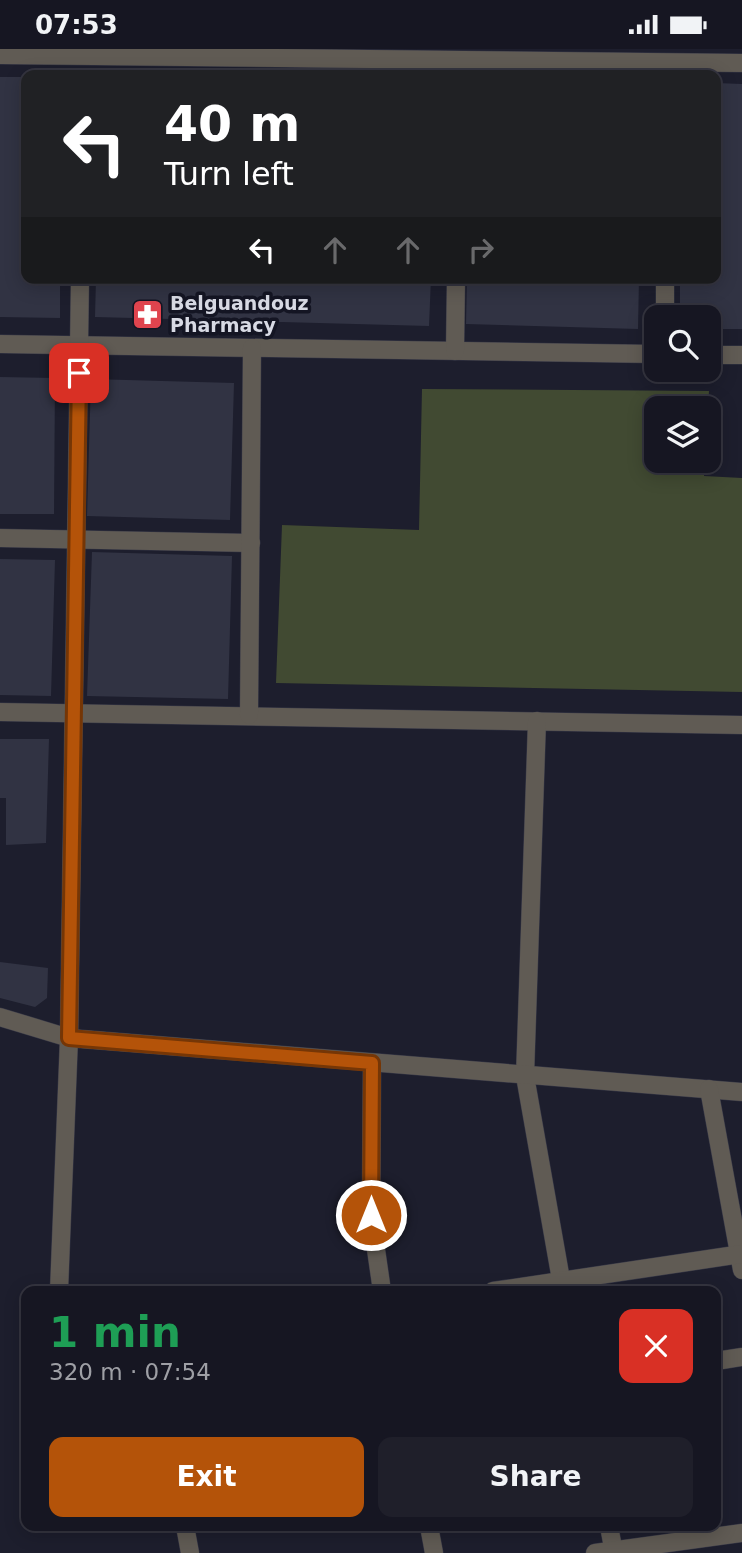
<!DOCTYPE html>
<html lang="en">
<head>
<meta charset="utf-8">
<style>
  :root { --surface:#161622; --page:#1f1f2a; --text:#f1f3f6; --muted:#9e9fa5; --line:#353540; --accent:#b45309 }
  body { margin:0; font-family:"DejaVu Sans",sans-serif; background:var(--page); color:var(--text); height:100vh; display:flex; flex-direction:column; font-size:26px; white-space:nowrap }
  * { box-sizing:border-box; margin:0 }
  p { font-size:23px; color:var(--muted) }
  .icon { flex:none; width:38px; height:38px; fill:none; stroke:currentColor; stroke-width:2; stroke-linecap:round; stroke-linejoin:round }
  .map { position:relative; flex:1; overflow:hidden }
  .drawer { position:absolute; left:21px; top:1237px; width:700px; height:245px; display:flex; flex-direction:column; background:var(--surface); border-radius:14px; box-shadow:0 4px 18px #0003,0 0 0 2px var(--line) }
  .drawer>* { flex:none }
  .top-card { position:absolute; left:21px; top:21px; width:700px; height:214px; border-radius:14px; box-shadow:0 4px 18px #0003,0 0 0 2px var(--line); background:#202124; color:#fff; overflow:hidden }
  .buttons { position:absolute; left:644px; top:256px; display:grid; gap:14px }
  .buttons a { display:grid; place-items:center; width:77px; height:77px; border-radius:14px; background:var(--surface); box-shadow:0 4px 18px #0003,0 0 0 2px var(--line); font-size:35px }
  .pin { position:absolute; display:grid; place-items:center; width:60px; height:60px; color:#fff; margin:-30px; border-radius:14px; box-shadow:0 4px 10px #0006 }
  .me { position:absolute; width:77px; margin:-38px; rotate:0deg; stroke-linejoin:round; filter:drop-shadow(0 0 5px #0008) }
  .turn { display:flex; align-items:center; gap:24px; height:147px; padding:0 28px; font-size:32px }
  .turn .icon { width:91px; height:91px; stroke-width:2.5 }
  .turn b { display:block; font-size:49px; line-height:60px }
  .lanes { display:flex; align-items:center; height:66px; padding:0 28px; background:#0003; justify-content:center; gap:35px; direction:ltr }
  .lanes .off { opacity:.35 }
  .round { display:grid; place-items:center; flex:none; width:74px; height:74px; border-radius:14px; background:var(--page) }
  .summary { display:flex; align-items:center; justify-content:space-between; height:119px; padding:0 28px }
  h1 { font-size:42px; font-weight:800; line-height:52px; color:#1e9e55 }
  .action { display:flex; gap:14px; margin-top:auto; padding:14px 28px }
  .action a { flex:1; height:80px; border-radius:14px; background:var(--accent); color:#fff; font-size:28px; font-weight:800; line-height:80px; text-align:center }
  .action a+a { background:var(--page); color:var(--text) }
  .status { display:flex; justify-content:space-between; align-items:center; height:49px; padding:0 35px; background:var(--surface); direction:ltr }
  .status svg { height:19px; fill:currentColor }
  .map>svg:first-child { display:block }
  .green { fill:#414a32 }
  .building { fill:#313343 }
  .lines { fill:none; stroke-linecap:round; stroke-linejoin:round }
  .street-casing { stroke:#373847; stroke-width:19 }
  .street { stroke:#605b54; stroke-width:18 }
  .route-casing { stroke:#753606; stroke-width:18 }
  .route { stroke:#b45309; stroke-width:12 }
  .labels { text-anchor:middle; stroke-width:7; stroke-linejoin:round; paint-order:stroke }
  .poi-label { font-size:19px; font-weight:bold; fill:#d8dae4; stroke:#141523; text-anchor:start }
</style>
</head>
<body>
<div class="status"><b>07:53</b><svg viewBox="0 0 49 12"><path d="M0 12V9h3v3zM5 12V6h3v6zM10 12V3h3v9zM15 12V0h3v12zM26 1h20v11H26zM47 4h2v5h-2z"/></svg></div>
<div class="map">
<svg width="742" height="1504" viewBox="0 0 742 1504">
  <rect width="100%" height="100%" fill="#1d1e2d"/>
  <path class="green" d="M 422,340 L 709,342 L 708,359 L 656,359 L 656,411 L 705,411 L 704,427 L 742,429 L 742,643 L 276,634 L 282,476 L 419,481 Z"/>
  <g class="building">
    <path d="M 0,28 L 26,28 L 26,229 L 60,229 L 60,269 L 0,268 Z"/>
    <path d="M 716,34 L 742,35 L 742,280 L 709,280 L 709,268 L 680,268 L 680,229 L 716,229 Z"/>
    <path d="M 96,229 L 431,229 L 429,277 L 95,268 Z"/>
    <path d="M 467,229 L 639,229 L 638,280 L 466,275 Z"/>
    <path d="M 0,328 L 55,329 L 54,465 L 0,465 Z"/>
    <path d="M 91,330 L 234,334 L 230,471 L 87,467 Z"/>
    <path d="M 92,503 L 232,507 L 228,650 L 87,647 Z"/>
    <path d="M 0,510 L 55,511 L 51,647 L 0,646 Z"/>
    <path d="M 0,690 L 49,690 L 46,794 L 6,796 L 6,749 L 0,749 Z"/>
    <path d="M 0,913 L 48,919 L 47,949 L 35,958 L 0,949 Z"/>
  </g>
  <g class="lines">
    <defs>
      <g id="street">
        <path d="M 0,6 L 742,14"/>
        <path d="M 665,229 L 665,268"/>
        <path d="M 0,295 L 656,305"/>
        <path d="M 455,302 L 456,229"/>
        <path d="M 709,306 L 742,306"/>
        <path d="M 0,489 L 251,494"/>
        <path d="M 0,663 L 742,676"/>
        <path d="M 249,666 L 252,299"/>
        <path d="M 537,672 L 525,1027 L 563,1242"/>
        <path d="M 0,968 L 69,989 L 742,1043"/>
        <path d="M 372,1014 L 371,1166 L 382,1242"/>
        <path d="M 709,1040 L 742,1221"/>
        <path d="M 59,1242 L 69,989 L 80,229"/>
        <path d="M 493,1242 L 742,1205"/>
        <path d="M 716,1312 L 742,1308"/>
        <path d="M 185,1477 L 190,1504"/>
        <path d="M 429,1477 L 434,1504"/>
        <path d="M 609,1477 L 614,1504"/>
        <path d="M 595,1504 L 742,1484"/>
      </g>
    </defs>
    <use href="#street" class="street-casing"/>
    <use href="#street" class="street"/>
  </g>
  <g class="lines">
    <defs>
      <path id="route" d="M 79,324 L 69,989 L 372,1014 L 371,1166"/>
    </defs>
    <use href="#route" class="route-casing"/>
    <use href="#route" class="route"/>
  </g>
  <defs>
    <symbol id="pharmacy-square" viewBox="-11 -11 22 22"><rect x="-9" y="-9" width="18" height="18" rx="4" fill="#e0444e" stroke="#141523"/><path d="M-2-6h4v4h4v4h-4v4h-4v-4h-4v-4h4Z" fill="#fff"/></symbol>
  </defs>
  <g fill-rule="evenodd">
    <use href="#pharmacy-square" x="130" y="248" width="35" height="35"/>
  </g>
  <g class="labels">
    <g class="poi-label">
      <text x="170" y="261">Belguandouz<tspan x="170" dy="22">Pharmacy</tspan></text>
    </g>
  </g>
</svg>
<div class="buttons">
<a><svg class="icon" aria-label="search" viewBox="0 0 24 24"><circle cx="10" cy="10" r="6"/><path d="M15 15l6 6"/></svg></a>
<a><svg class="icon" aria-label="layers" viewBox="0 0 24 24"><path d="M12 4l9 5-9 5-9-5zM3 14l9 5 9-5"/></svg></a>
</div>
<div class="pin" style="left:79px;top:324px;background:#d93025"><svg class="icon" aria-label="arrive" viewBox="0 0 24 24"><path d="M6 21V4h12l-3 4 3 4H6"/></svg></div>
<svg class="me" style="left:371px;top:1166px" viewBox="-20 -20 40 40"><circle r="17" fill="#b45309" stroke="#fff" stroke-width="3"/><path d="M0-11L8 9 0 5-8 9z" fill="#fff"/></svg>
<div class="top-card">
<div class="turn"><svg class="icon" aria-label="left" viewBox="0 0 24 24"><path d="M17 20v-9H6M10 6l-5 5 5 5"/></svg><div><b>40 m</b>Turn left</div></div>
<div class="lanes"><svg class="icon" aria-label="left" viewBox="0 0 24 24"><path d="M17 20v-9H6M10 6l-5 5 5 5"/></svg><svg class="icon off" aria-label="ahead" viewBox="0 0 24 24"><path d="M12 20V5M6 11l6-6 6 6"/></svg><svg class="icon off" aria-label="ahead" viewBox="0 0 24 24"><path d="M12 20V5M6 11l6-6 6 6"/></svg><svg class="icon off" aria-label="right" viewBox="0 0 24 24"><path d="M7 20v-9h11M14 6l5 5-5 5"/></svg></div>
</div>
<section class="drawer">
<div class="summary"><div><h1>1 min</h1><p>320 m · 07:54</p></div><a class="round" style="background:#d93025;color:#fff"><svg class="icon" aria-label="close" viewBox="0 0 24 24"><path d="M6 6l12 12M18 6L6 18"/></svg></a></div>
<div class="action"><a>Exit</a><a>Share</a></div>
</section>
</div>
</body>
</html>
